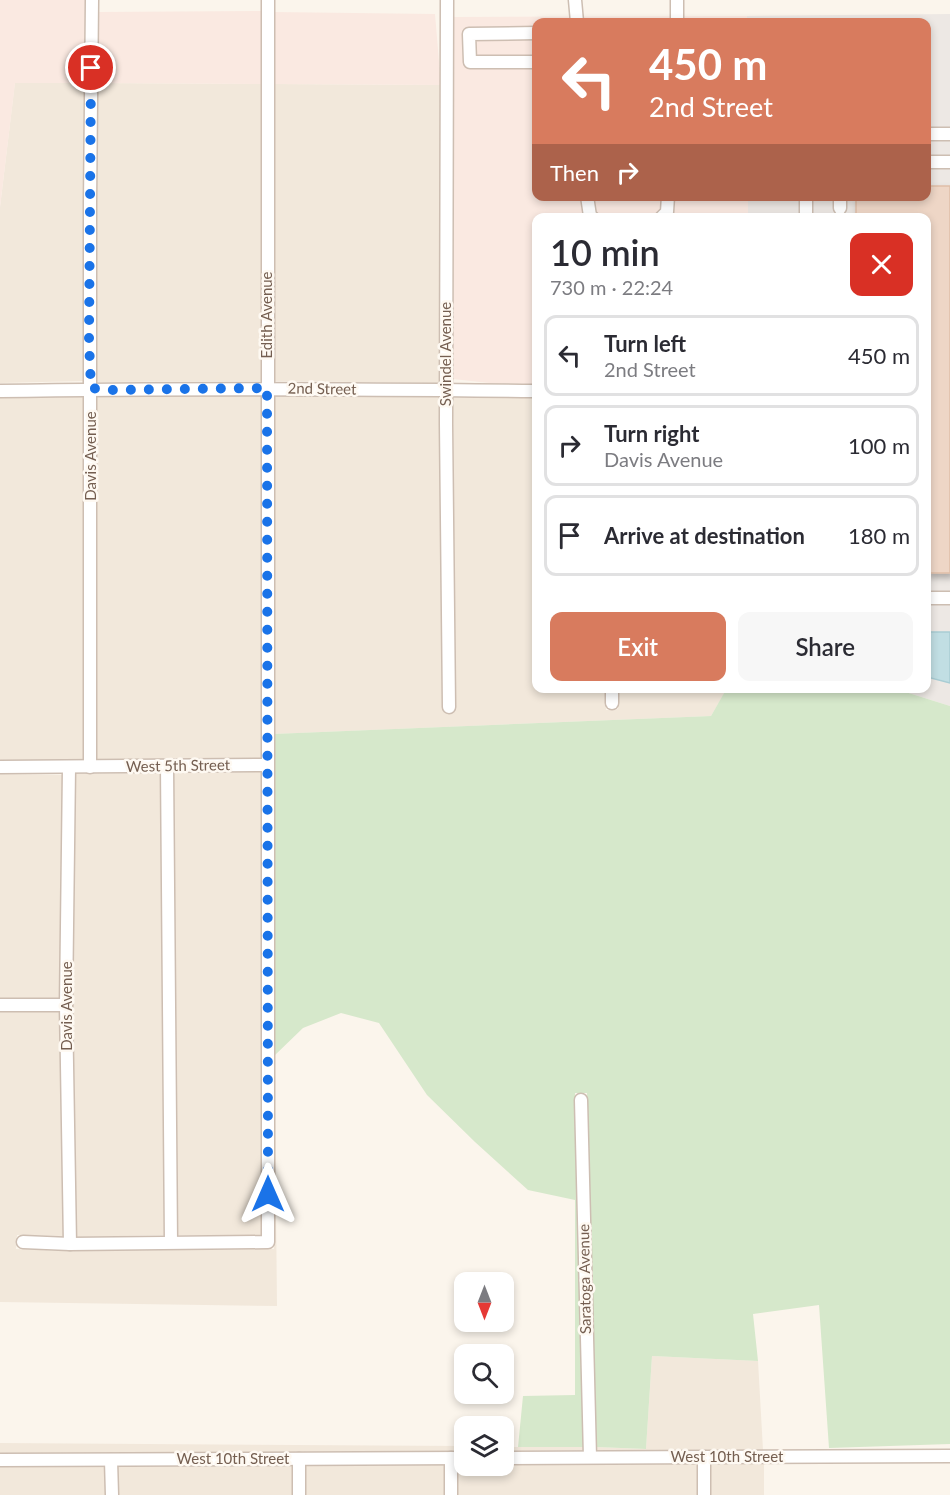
<!DOCTYPE html>
<html lang="en">
<head>
<meta charset="utf-8">
<style>
  :root { --surface:#fff; --page:#f7f7f7; --text:#2b2b33; --muted:#7c7c81; --line:#e1e1e2; --accent:#d87b5e }
  body { margin:0; font-family:Lato,sans-serif; background:var(--page); color:var(--text); height:100vh; display:flex; flex-direction:column; font-size:22px; white-space:nowrap }
  * { box-sizing:border-box; margin:0 }
  p { font-size:20px; color:var(--muted) }
  .icon { flex:none; width:33px; height:33px; fill:none; stroke:currentColor; stroke-width:2; stroke-linecap:round; stroke-linejoin:round }
  .map { position:relative; flex:1; overflow:hidden }
  .drawer { position:absolute; left:532px; top:213px; width:399px; height:480px; display:flex; flex-direction:column; background:var(--surface); border-radius:12px; box-shadow:0 3px 9px #0003 }
  .drawer>* { flex:none }
  .guide { position:absolute; left:532px; top:18px; width:399px; height:183px; border-radius:12px; box-shadow:0 3px 9px #0003; background:#d87b5e; color:#fff; overflow:hidden }
  .needle { width:39px; rotate:180deg }
  .controls { position:absolute; left:454px; top:1272px; display:grid; gap:12px }
  .controls a { display:grid; place-items:center; width:60px; height:60px; border-radius:12px; background:var(--surface); box-shadow:0 3px 9px #0003; font-size:30px }
  .pin { position:absolute; display:grid; place-items:center; width:51px; height:51px; color:#fff; margin:-26px; border:3px solid #fff; border-radius:50%; box-shadow:0 2px 6px #0007 }
  .me { position:absolute; width:66px; margin:-33px; rotate:0deg; stroke-linejoin:round; filter:drop-shadow(0 0 4px #0008) }
  .turn { display:flex; align-items:center; gap:21px; height:126px; padding:0 18px; font-size:27px }
  .turn .icon { width:78px; height:78px; stroke-width:2.5 }
  .turn b { display:block; font-size:42px; line-height:51px }
  .then { display:flex; align-items:center; height:57px; padding:0 18px; background:#0003; gap:12px; font-size:22px }
  .round { display:grid; place-items:center; flex:none; width:63px; height:63px; border-radius:12px; background:var(--page) }
  .head { display:flex; align-items:center; justify-content:space-between; height:102px; padding:0 18px }
  h1 { font-size:36px; font-weight:600; line-height:45px }
  .primary-button { display:flex; gap:12px; margin-top:auto; padding:12px 18px }
  .primary-button a { flex:1; height:69px; border-radius:12px; background:var(--accent); color:#fff; font-size:24px; font-weight:600; line-height:69px; text-align:center }
  .primary-button a+a { background:var(--page); color:var(--text) }
  ul { padding:0; list-style:none }
  li { display:flex; align-items:center; gap:18px; height:81px; margin:0 12px 9px; padding:0 6px; border:3px solid var(--line); border-radius:12px }
  li div { flex:1 }
  li b { display:block; font-size:22px }
  li em { font-style:normal }
  .map>svg:first-child { display:block }
  .residential { fill:#f2e8db }
  .commercial { fill:#fae9e1 }
  .industrial { fill:#ede8e4 }
  .green { fill:#d6e8cb }
  .water { fill:#c1dee3; stroke:#a9cdd4; stroke-width:1.5 }
  .building { fill:#eed6c6; stroke:#dfbea8; stroke-width:1.5; filter:url(#shadow) }
  .lines { fill:none; stroke-linecap:round; stroke-linejoin:round }
  .minor-casing { stroke:#cdbeb2; stroke-width:15 }
  .minor { stroke:#fff; stroke-width:12 }
  .route { stroke:#1a73e8; stroke-width:10; stroke-dasharray:0 18 }
  .labels { text-anchor:middle; stroke-width:5; stroke-linejoin:round; paint-order:stroke }
  .street-label { font-size:15px; fill:#745e50; stroke:#fef9f2 }
</style>
</head>
<body>
<div class="map">
<svg width="950" height="1495" viewBox="0 0 950 1495">
  <defs>
    <filter id="shadow"><feDropShadow dx="2.5" dy="4.5" stdDeviation="3" flood-color="#0004"/></filter>
  </defs>
  <rect width="100%" height="100%" fill="#fbf5ec"/>
  <g class="residential">
    <path d="M 15,82 L 85,83 L 84,381 L 0,383 L 0,207 Z"/>
    <path d="M 97,83 L 262,84 L 261,381 L 97,382 Z"/>
    <path d="M 274,84 L 441,85 L 440,383 L 273,381 Z"/>
    <path d="M 85,395 L 84,760 L 0,761 L 0,397 Z"/>
    <path d="M 261,395 L 262,635 L 261,758 L 96,760 L 97,396 Z"/>
    <path d="M 273,395 L 440,397 L 442,707 L 455,707 L 453,397 L 537,398 L 537,688 L 606,689 L 606,710 L 618,709 L 618,689 L 727,689 L 711,716 L 274,734 Z"/>
    <path d="M 261,772 L 262,1235 L 177,1235 L 173,773 Z"/>
    <path d="M 161,773 L 164,1235 L 76,1237 L 73,1005 L 75,774 Z"/>
    <path d="M 0,774 L 63,775 L 60,998 L 0,998 Z"/>
    <path d="M 273,918 L 277,1306 L 0,1302 L 0,1012 L 60,1012 L 64,1236 L 17,1235 L 16,1249 L 64,1251 L 274,1249 Z"/>
    <path d="M 652,1356 L 758,1361 L 763,1450 L 596,1450 L 596,1447 L 646,1449 Z"/>
    <path d="M 0,1443 L 465,1446 L 465,1451 L 0,1453 Z"/>
    <path d="M 504,1447 L 584,1447 L 584,1450 L 504,1451 Z"/>
    <path d="M 698,1464 L 697,1495 L 457,1495 L 457,1465 Z"/>
    <rect x="710" y="1464" width="54" height="31"/>
    <path d="M 445,1465 L 445,1495 L 306,1495 L 305,1466 Z"/>
    <path d="M 293,1466 L 293,1495 L 118,1495 L 117,1467 Z"/>
    <rect x="0" y="1467" width="105" height="28"/>
  </g>
  <g class="commercial">
    <path d="M 0,0 L 86,0 L 85,83 L 15,83 L 0,207 Z"/>
    <path d="M 261,11 L 262,84 L 97,83 L 98,12 Z"/>
    <path d="M 273,12 L 435,14 L 441,85 L 274,84 Z"/>
    <path d="M 747,16 L 747,22 L 537,22 L 537,196 L 748,197 L 748,217 L 537,218 L 537,357 L 533,384 L 489,383 L 453,379 L 454,17 Z"/>
  </g>
  <g class="industrial">
    <path d="M 950,14 L 950,632 L 927,632 L 927,218 L 748,217 L 748,197 L 927,196 L 927,22 L 747,22 L 747,16 Z"/>
    <path d="M 927,677 L 950,683 L 950,706 L 896,689 L 927,688 Z"/>
  </g>
  <path class="green" d="M 727,688 L 896,689 L 950,706 L 950,1444 L 829,1448 L 819,1305 L 753,1314 L 758,1361 L 652,1356 L 646,1449 L 596,1447 L 587,1093 L 575,1093 L 584,1447 L 518,1447 L 523,1396 L 575,1395 L 575,1200 L 528,1190 L 475,1142 L 427,1095 L 379,1023 L 341,1013 L 303,1028 L 274,1056 L 273,734 L 711,716 Z"/>
  <path class="water" d="M 927,632 L 950,632 L 950,683 L 927,677 Z"/>
  <path class="building" d="M 927,186 L 950,186 L 950,573 L 927,573 L 927,218 L 856,218 L 856,196 L 927,196 Z"/>
  <g class="lines">
    <defs>
      <g id="minor">
        <path d="M 447,0 L 446,424 L 449,707"/>
        <path d="M 575,0 L 577,22"/>
        <path d="M 677,0 L 677,22"/>
        <path d="M 537,33 L 469,34 L 470,62 L 537,62"/>
        <path d="M 927,134 L 950,134"/>
        <path d="M 927,162 L 950,162"/>
        <path d="M 587,196 L 590,216 L 593,218"/>
        <path d="M 806,196 L 806,218"/>
        <path d="M 840,208 L 840,196"/>
        <path d="M 661,218 L 667,212 L 668,196"/>
        <path d="M 0,391 C 179,388 358,389 537,391"/>
        <path d="M 927,598 L 950,598"/>
        <path d="M 612,688 L 612,703"/>
        <path d="M 167,766 L 171,1242"/>
        <path d="M 0,767 L 267,765"/>
        <path d="M 90,767 L 90,203 L 92,0"/>
        <path d="M 69,768 L 66,1005 L 70,1244"/>
        <path d="M 0,1005 L 66,1005"/>
        <path d="M 581,1100 L 590,1457"/>
        <path d="M 23,1242 L 70,1244 L 268,1242 L 268,0"/>
        <path d="M 451,1458 L 451,1495"/>
        <path d="M 504,1458 L 950,1456"/>
        <path d="M 299,1459 L 299,1495"/>
        <path d="M 0,1460 L 465,1458"/>
        <path d="M 111,1460 L 112,1495"/>
        <path d="M 704,1495 L 704,1457"/>
      </g>
    </defs>
    <use href="#minor" class="minor-casing"/>
    <use href="#minor" class="minor"/>
  </g>
  <g class="lines">
    <path class="route" d="M 91,68 L 89,341 L 91,388 L 110,390 L 267,388 L 268,1194"/>
  </g>
  <g class="labels">
    <g class="street-label">
      <text transform="translate(267 315) rotate(-90)" y="5">Edith Avenue</text>
      <text transform="translate(446 354) rotate(-90)" y="5">Swindel Avenue</text>
      <text transform="translate(322 389) rotate(1)" y="5">2nd Street</text>
      <text transform="translate(91 456) rotate(-90)" y="5">Davis Avenue</text>
      <text transform="translate(178 766) rotate(-1)" y="5">West 5th Street</text>
      <text transform="translate(67 1006) rotate(-90)" y="5">Davis Avenue</text>
      <text transform="translate(585 1279) rotate(-91)" y="5">Saratoga Avenue</text>
      <text x="727" y="1462">West 10th Street</text>
      <text x="233" y="1464">West 10th Street</text>
    </g>
  </g>
</svg>
<div class="controls">
<a><svg class="needle" viewBox="-14 -14 28 28"><path d="M0-13l5 13h-10z" fill="#e53935"/><path d="M0 13l5-13h-10z" fill="#7c7c81"/></svg></a>
<a><svg class="icon" aria-label="search" viewBox="0 0 24 24"><circle cx="10" cy="10" r="6"/><path d="M15 15l6 6"/></svg></a>
<a><svg class="icon" aria-label="layers" viewBox="0 0 24 24"><path d="M12 4l9 5-9 5-9-5zM3 14l9 5 9-5"/></svg></a>
</div>
<div class="pin" style="left:91px;top:68px;background:#d93025"><svg class="icon" aria-label="arrive" viewBox="0 0 24 24"><path d="M6 21V4h12l-3 4 3 4H6"/></svg></div>
<svg class="me" style="left:268px;top:1194px" viewBox="-20 -20 40 40"><path d="M0-17L14 15 0 8-14 15z" fill="#1a73e8" stroke="#fff" stroke-width="4"/></svg>
<div class="guide">
<div class="turn"><svg class="icon" aria-label="left" viewBox="0 0 24 24"><path d="M17 20v-9H6M10 6l-5 5 5 5"/></svg><div><b>450 m</b>2nd Street</div></div>
<div class="then">Then<svg class="icon" aria-label="right" viewBox="0 0 24 24"><path d="M7 20v-9h11M14 6l5 5-5 5"/></svg></div>
</div>
<section class="drawer">
<div class="head"><div><h1>10 min</h1><p>730 m · 22:24</p></div><a class="round" style="background:#d93025;color:#fff"><svg class="icon" aria-label="close" viewBox="0 0 24 24"><path d="M6 6l12 12M18 6L6 18"/></svg></a></div>
<ul>
<li><svg class="icon" aria-label="left" viewBox="0 0 24 24"><path d="M17 20v-9H6M10 6l-5 5 5 5"/></svg><div><b>Turn left</b><p>2nd Street</p></div><em>450 m</em></li>
<li><svg class="icon" aria-label="right" viewBox="0 0 24 24"><path d="M7 20v-9h11M14 6l5 5-5 5"/></svg><div><b>Turn right</b><p>Davis Avenue</p></div><em>100 m</em></li>
<li><svg class="icon" aria-label="arrive" viewBox="0 0 24 24"><path d="M6 21V4h12l-3 4 3 4H6"/></svg><div><b>Arrive at destination</b></div><em>180 m</em></li>
</ul>
<div class="primary-button"><a>Exit</a><a>Share</a></div>
</section>
</div>
</body>
</html>
